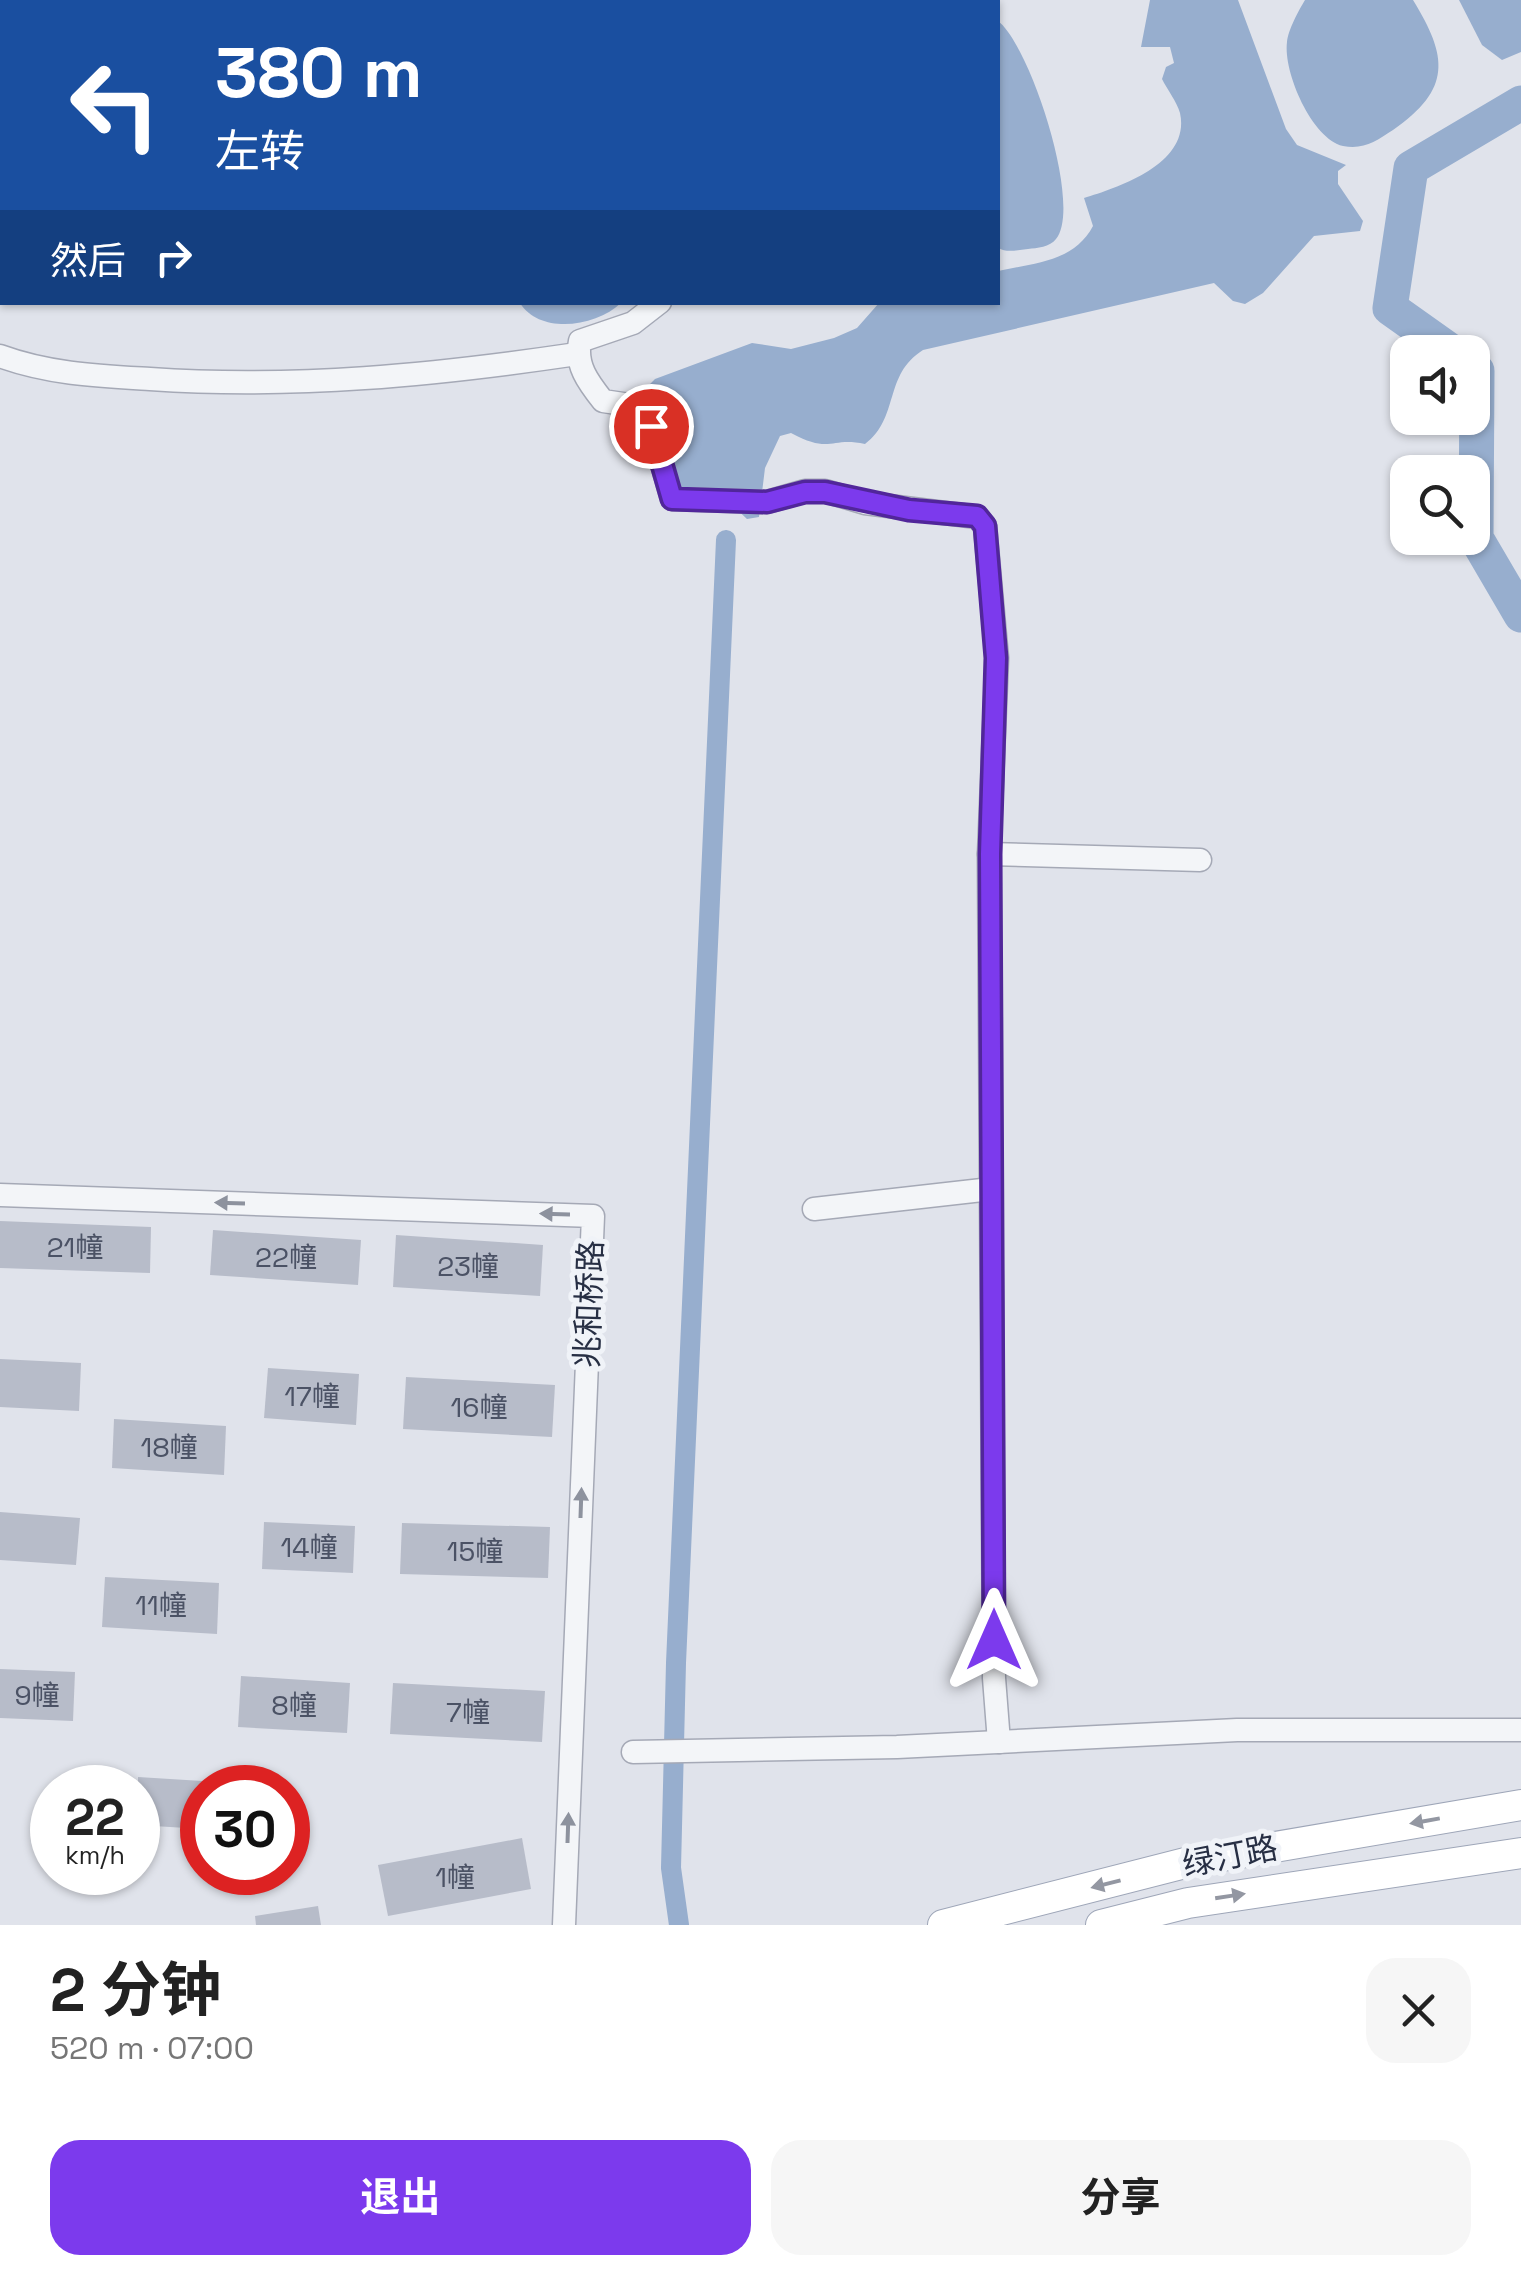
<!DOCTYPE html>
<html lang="zh">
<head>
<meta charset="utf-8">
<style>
  :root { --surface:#fff; --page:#f6f6f6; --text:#222; --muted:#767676; --accent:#7c3aed }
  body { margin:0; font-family:"Space Grotesk","Noto Sans SC",sans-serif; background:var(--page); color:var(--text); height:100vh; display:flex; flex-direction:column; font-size:38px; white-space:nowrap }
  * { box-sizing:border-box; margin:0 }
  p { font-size:32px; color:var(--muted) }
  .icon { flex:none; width:55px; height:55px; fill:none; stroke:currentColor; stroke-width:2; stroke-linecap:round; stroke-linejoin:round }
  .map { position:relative; height:1925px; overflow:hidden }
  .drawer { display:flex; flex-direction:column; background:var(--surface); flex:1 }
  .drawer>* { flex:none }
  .guide { position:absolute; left:0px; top:0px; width:1000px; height:305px; box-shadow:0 2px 8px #0004; background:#1a4fa0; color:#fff; overflow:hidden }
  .buttons { position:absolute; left:1390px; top:335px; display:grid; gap:20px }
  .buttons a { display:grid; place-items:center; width:100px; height:100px; border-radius:20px; background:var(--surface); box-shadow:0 2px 8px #0004; font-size:50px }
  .speed { position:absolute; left:30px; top:1765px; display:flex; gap:20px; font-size:50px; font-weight:700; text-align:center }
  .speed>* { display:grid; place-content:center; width:130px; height:130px; border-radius:50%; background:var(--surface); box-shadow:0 2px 8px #0004; line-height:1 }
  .speed small { font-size:25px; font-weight:400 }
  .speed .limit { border:15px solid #d22; background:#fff; color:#111 }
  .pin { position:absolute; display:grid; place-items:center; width:85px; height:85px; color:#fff; margin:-42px; border:5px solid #fff; border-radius:50%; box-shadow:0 2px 10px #0007 }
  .me { position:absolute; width:110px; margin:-55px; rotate:0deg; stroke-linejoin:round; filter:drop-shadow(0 0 8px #0008) }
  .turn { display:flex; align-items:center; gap:35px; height:210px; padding:0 50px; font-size:45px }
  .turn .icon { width:130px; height:130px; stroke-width:2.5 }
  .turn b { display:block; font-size:70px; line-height:85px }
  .then { display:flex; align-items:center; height:95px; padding:0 50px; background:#0003; gap:20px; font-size:38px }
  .round { display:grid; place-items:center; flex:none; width:105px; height:105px; border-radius:30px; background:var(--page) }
  .headline { display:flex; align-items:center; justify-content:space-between; height:170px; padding:0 50px }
  h1 { font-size:60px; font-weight:700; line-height:75px }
  .action { display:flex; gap:20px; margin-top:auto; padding:20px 50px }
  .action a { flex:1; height:115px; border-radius:30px; background:var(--accent); color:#fff; font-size:40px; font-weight:700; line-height:115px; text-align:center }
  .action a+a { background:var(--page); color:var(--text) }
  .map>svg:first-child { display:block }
  .water { fill:#97aece }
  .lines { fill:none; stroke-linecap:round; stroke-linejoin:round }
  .canal { stroke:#97aece; stroke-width:20 }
  .river { stroke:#97aece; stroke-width:35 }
  .building { fill:#b7bcc9 }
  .minor-casing { stroke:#a5a9b6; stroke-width:25 }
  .major-casing { stroke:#9ea6b8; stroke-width:32 }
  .minor { stroke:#f3f5f8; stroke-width:22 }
  .major { stroke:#fff; stroke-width:30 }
  .oneway { fill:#8d929e }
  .oneway2 { fill:#9397a2 }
  .route-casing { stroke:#51269a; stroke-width:25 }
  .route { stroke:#7c3aed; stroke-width:18 }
  .labels { text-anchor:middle; stroke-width:10; stroke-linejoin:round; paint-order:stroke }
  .number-label { font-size:28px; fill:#4b5265 }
  .street-label { font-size:32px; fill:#272f44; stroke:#f0f3f8 }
</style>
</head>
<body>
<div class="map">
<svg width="1521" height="1925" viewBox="0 0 1521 1925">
  <rect width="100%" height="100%" fill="#e0e3eb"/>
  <g class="water">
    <path d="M 1150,0 L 1238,0 L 1286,129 L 1297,145 L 1346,165 L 1338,171 L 1338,184 L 1363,221 L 1360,231 L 1314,236 L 1263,293 L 1245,304 L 1233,301 L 1214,283 L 923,350 C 883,375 900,418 865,444 C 830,436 832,455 791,433 L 780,436 L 765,468 L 759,517 L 747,519 L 726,499 L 679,490 L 634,418 L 633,394 L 644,390 L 655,379 L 752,343 L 791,349 L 834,338 L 857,328 L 879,303 L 998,302 L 998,271 C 1034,263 1074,262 1093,226 L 1084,198 C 1120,187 1191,163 1180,113 C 1177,102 1167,89 1162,79 L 1166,67 L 1174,63 L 1170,47 L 1141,47 Z"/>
    <path d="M 1305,0 L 1413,0 C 1448,57 1452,89 1393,130 C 1376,141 1364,150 1343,146 C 1312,139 1283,72 1287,42 C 1288,30 1299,10 1305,0 Z"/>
    <path d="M 1459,0 L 1521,0 L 1521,52 L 1502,60 L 1482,45 Z"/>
    <path d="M 998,21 C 1030,45 1083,206 1056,239 C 1050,247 1037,248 1028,249 C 1017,250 1007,253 998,248 Z"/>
    <path d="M 520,303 L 621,303 C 596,327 540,335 520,303 Z"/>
  </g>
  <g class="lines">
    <path class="canal" d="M 679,1925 L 671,1868 L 676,1663 L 726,540"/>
    <g class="river">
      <path d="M 1452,352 L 1390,308 L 1411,168 L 1521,103"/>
      <path d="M 1472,367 L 1477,371 L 1476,538 L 1521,615"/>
    </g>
  </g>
  <g class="building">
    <path d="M 0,1221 L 151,1227 L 150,1273 L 0,1268 Z"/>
    <path d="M 213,1230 L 361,1240 L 358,1285 L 210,1275 Z"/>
    <path d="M 396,1235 L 543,1245 L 540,1296 L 393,1287 Z"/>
    <path d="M 0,1359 L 81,1363 L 79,1411 L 0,1407 Z"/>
    <path d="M 268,1368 L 359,1374 L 356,1425 L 264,1418 Z"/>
    <path d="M 406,1377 L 555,1385 L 552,1437 L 403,1429 Z"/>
    <path d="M 114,1419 L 226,1426 L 224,1475 L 112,1468 Z"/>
    <path d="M 0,1512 L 80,1518 L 76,1565 L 0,1560 Z"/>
    <path d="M 264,1522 L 355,1526 L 353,1573 L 262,1569 Z"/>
    <path d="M 402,1523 L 550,1527 L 548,1578 L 400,1574 Z"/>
    <path d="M 105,1577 L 219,1583 L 217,1634 L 102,1627 Z"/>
    <path d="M 0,1669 L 75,1672 L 73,1721 L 0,1718 Z"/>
    <path d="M 241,1676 L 350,1683 L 347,1733 L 238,1727 Z"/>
    <path d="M 393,1683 L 545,1691 L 542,1742 L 390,1734 Z"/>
    <path d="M 138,1777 L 202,1781 L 202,1829 L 138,1825 Z"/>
    <path d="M 522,1838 L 531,1889 L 388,1916 L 378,1865 Z"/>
    <path d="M 318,1906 L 321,1925 L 256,1925 L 255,1916 Z"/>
  </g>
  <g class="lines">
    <defs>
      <g id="minor">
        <path d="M 879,2 L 886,0"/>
        <path d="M 660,302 L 633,323 L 580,341 C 575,365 588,382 603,401 L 630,405 L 651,426 L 672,499 L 767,502 L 805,491 L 825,491 L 865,503 L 977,517 L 985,526 L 997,658 L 989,854 L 994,1678 L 999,1742"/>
        <path d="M 0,356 C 49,374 99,376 150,379 C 294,389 435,375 577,354"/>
        <path d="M 989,854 L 1200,860"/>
        <path d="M 0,1195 L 593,1216 L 564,1925"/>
        <path d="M 814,1209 L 991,1189"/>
        <path d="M 633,1752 L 897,1747 L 1237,1730 L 1521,1730"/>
      </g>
      <g id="major">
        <path d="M 943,1925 L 1193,1861 L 1521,1805"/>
        <path d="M 1101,1925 L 1188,1903 L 1521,1853"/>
      </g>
    </defs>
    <use href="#minor" class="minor-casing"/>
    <use href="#major" class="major-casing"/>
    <use href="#minor" class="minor"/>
    <use href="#major" class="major"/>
  </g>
  <defs><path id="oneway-solid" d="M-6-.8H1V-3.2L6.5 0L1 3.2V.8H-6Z" transform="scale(2.5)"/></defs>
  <g class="oneway">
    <use href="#oneway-solid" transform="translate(230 1203) rotate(-178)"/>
    <use href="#oneway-solid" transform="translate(555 1214) rotate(-178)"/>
    <use href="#oneway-solid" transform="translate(581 1503) rotate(-88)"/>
    <use href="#oneway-solid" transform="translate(568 1828) rotate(-88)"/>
  </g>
  <g class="oneway2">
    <use href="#oneway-solid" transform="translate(1425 1821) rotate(170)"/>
    <use href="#oneway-solid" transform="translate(1106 1884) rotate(166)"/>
    <use href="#oneway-solid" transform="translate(1230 1896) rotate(-9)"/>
  </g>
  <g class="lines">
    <defs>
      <path id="route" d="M 651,426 L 672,499 L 767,502 L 805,492 L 825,492 L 909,510 L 977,516 L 985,526 L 996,658 L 990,854 L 994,1640"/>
    </defs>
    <use href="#route" class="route-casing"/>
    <use href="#route" class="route"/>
  </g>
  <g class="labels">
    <g class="number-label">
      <text x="75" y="1257">21幢</text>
      <text x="286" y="1267">22幢</text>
      <text x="468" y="1276">23幢</text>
      <text x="312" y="1406">17幢</text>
      <text x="479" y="1417">16幢</text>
      <text x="169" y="1457">18幢</text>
      <text x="309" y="1557">14幢</text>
      <text x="475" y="1561">15幢</text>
      <text x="161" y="1615">11幢</text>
      <text x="37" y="1705">9幢</text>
      <text x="294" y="1715">8幢</text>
      <text x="468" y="1722">7幢</text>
      <text x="455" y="1887">1幢</text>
    </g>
    <g class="street-label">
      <text transform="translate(589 1304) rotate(-88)" y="11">兆和桥路</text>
      <text transform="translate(1230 1856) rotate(-11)" y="11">绿汀路</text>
    </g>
  </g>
</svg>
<div class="buttons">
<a><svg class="icon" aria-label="sound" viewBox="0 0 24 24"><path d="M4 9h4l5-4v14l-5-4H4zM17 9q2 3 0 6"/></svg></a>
<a><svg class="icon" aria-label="search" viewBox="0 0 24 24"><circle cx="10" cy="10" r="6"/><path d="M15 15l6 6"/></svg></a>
</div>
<div class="speed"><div>22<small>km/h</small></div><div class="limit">30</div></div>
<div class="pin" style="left:651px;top:426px;background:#d93025"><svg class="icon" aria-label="arrive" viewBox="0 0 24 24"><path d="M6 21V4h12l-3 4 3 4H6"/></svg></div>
<svg class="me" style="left:994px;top:1640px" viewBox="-20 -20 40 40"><path d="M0-17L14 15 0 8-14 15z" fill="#7c3aed" stroke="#fff" stroke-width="4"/></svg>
<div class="guide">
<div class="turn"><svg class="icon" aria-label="left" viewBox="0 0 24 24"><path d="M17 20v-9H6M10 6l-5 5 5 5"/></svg><div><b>380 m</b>左转</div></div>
<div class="then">然后<svg class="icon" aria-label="right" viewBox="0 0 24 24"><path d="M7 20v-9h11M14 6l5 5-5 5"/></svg></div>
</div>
</div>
<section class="drawer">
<div class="headline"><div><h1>2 分钟</h1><p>520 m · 07:00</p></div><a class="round"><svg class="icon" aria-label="close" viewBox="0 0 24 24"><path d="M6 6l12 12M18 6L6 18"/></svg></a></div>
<div class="action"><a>退出</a><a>分享</a></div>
</section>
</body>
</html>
